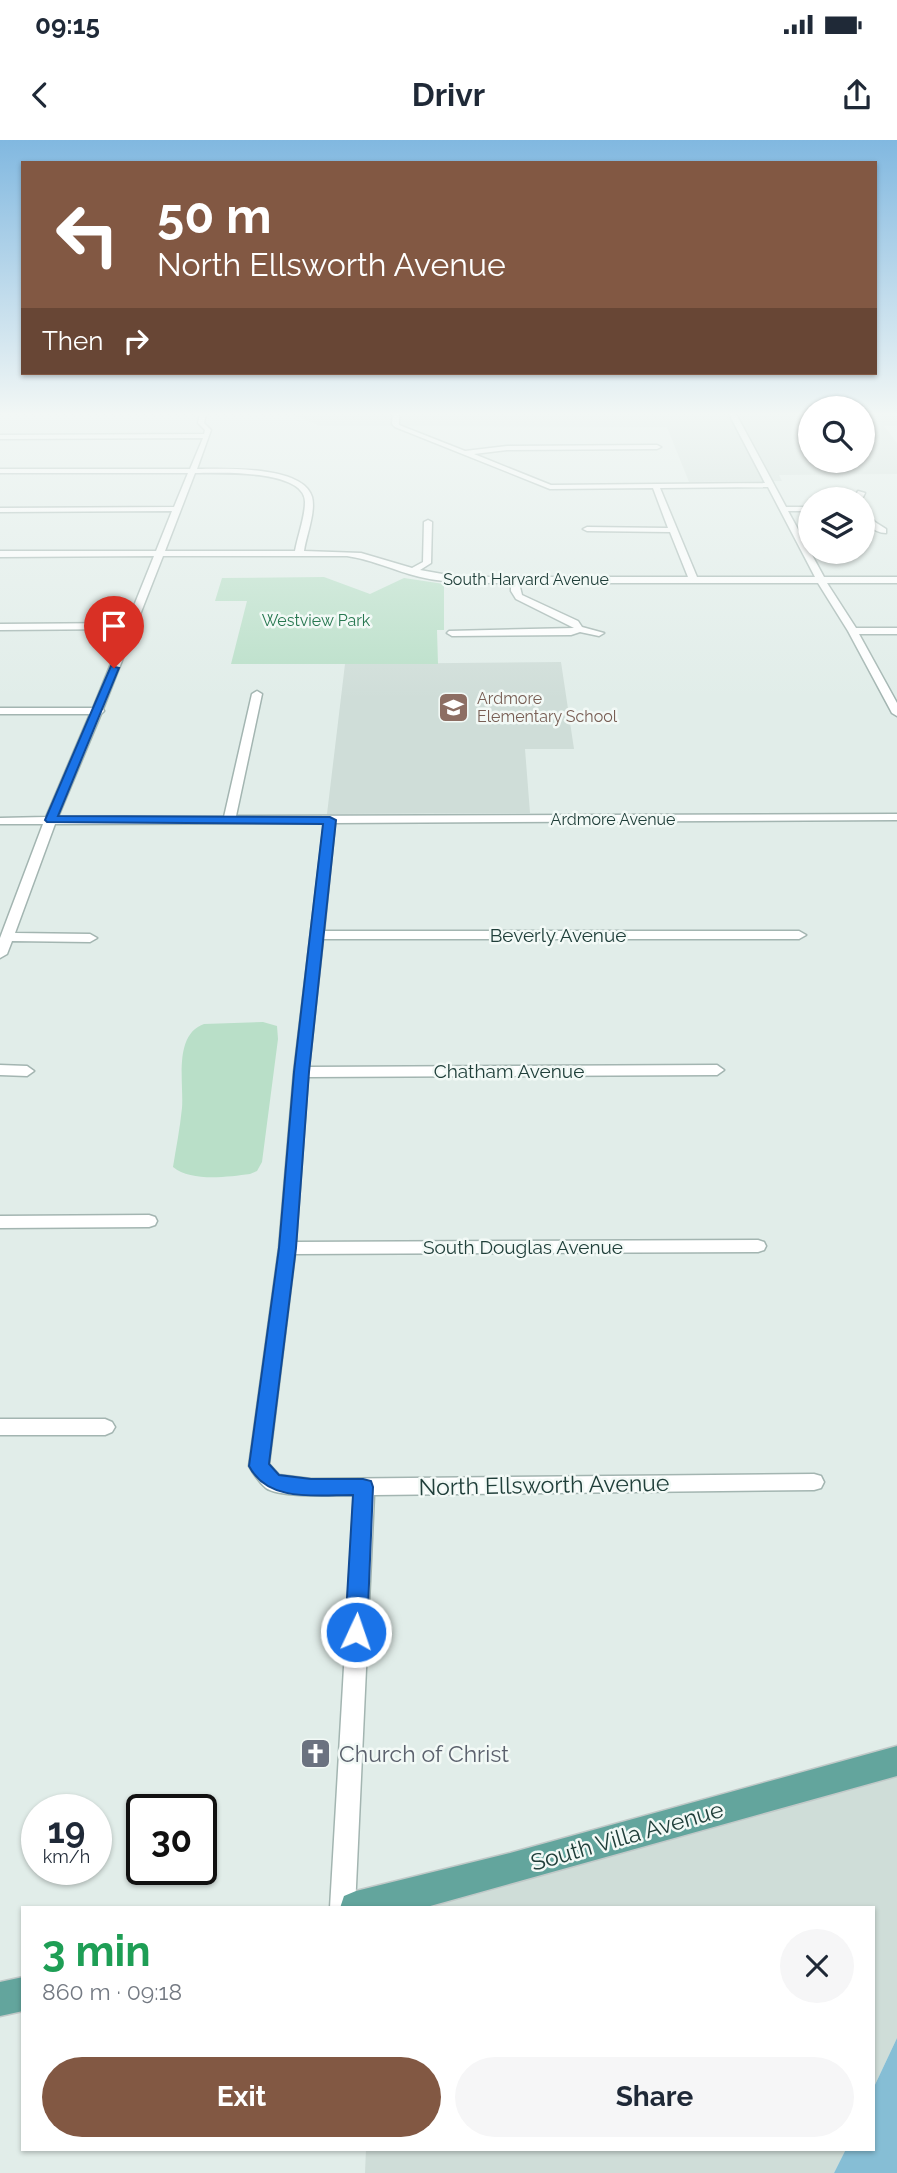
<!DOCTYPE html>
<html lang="en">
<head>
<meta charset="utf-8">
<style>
  :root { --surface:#fff; --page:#f6f6f7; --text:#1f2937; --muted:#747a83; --accent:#825843 }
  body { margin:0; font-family:Raleway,sans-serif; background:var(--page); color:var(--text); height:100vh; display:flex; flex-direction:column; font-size:26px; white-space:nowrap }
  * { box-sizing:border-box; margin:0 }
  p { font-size:23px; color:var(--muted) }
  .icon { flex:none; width:38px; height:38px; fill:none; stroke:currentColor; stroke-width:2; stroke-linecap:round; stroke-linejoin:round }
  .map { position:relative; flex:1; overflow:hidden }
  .panel { position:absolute; left:21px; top:1766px; width:854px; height:245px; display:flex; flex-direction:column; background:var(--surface); border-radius:0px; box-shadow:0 2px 5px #0004 }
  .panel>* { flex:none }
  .banner { position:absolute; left:21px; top:21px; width:856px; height:214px; border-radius:0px; box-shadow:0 2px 5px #0004; background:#825843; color:#fff; overflow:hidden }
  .tools { position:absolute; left:798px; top:256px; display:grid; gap:14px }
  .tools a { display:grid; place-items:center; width:77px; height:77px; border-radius:50%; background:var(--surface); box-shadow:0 2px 5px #0004; font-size:35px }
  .speed { position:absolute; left:21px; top:1654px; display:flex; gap:14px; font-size:35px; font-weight:700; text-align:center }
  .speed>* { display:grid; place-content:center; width:91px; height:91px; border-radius:50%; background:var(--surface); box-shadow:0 2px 5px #0004; line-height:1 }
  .speed small { font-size:18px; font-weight:400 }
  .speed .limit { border:4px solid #111; border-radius:10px; background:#fff; color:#111 }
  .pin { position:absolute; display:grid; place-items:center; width:60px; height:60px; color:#fff; margin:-72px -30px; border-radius:50% 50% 50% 0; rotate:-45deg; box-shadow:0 0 7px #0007 }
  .pin .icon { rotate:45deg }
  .me { position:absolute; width:77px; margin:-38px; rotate:3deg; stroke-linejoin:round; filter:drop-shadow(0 0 5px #0008) }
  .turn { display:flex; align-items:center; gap:24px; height:147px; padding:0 21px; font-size:32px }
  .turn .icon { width:91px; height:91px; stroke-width:2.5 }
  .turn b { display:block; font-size:49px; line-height:60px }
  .then { display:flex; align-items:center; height:66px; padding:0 21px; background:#0003; gap:14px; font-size:26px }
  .round { display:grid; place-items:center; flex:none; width:74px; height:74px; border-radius:37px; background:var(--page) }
  .headline { display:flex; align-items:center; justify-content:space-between; height:119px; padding:0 21px }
  h1 { font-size:42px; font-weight:700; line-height:52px; color:#1e9e55 }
  .action { display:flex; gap:14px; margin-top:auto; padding:14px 21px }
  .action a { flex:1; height:80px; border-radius:42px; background:var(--accent); color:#fff; font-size:28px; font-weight:700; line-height:80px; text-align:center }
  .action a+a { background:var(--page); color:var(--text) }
  .status { display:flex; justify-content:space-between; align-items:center; height:49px; padding:0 35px; background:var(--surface); direction:ltr }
  .status svg { height:19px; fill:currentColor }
  header { display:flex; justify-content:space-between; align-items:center; height:91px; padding:0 21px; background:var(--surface); font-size:32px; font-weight:700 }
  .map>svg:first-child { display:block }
  .built { fill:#cfddd8 }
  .green { fill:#b9dfc8 }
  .water { fill:#86bed5 }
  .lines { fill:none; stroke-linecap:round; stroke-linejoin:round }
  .minor-casing { stroke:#a3b5b1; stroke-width:3 }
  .major-casing { stroke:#c1c9c8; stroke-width:3 }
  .minor { fill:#fff; fill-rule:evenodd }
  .major { fill:#63a59d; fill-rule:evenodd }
  .route { fill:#1a73e8; stroke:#114b97; stroke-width:2 }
  .labels { text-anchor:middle; stroke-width:5; stroke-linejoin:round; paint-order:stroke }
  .far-street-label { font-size:16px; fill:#203f3a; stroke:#f2f9f6 }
  .far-park-label { font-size:16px; fill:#287851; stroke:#f2f9f6 }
  .far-education-label { font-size:16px; fill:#785e54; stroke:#f2f9f6; text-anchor:start }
  .street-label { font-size:19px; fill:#203f3a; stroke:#f2f9f6 }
  .near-street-label { font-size:23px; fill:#203f3a; stroke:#f2f9f6 }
  .near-worship-label { font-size:23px; fill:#5b616d; stroke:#f2f9f6; text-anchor:start }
</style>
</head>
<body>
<div class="status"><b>09:15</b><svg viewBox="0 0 49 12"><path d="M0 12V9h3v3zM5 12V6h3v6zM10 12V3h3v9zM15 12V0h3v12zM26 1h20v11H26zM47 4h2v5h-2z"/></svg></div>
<header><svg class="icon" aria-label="back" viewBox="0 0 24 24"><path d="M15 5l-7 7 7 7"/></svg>Drivr<svg class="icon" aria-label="share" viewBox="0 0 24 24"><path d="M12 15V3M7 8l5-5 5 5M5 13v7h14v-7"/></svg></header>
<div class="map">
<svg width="897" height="2033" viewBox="0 0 897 2033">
  <rect width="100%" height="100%" fill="#e1ede9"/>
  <g class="built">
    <path d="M 292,274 L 810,274 L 810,320 L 863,320 L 863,274 L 897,274 L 897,286 L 884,286 L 897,303 L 897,334 L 779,335 L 782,341 L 689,342 L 667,287 L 320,286 Z"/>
    <path d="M 561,522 L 574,609 L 525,609 L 530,673 L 327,674 L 345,524 Z"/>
    <path d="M 897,1628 L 897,1898 L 873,1949 L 873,1768 L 377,1768 Z"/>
    <path d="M 366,2009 L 846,2009 L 834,2033 L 365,2033 Z"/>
  </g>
  <g class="green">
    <path d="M 324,437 L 370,454 L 404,438 L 444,444 L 444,490 L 437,490 L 438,524 L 231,524 L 247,461 L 215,461 L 222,438 Z"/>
    <path d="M 263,882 L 277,886 L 278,899 L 262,1022 L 257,1031 L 250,1034 C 227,1037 191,1042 173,1027 C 176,1008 180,988 182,968 C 184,943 173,895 204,884 Z"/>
  </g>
  <path class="water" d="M 897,1898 L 897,2033 L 834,2033 L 846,2009 L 873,2009 L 873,1949 Z"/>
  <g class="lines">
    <defs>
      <g id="minor">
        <path d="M 200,274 L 206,274 L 204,283 L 211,290 L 197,329 C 224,329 303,325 312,357 C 316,372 306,396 304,411 L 361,413 L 412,428 L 423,422 L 424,382 L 428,380 L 432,382 L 431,423 L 420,430 L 459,437 L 688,437 L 670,392 L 587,391 L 583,389 L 587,387 L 668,388 L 653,348 L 550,349 L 395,287 L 392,284 L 393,274 L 399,274 L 399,285 L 465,311 L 507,306 L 657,305 L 661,307 L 657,309 L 507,310 L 474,314 L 551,345 L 765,343 L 729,274 L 736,274 L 786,367 L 810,367 L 810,371 L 788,371 L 824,437 L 897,437 L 897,443 L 827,443 L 856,488 L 897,488 L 897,494 L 859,494 L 897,563 L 897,576 L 892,573 L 848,491 L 818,443 L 519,443 L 522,455 L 578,481 L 582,487 L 604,493 L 599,496 L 580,492 L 571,495 L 452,496 L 447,493 L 449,491 L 574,488 L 516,459 L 511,451 L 511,443 C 477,443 441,444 409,434 C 389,428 369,419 347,416 L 163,416 L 103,569 L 104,571 L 101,574 L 58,677 L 224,677 L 252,554 L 257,551 L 262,554 L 236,676 L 897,674 L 897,680 L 335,683 L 324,791 L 799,791 L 806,795 L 799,799 L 323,799 L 309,927 L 717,925 L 724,930 L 717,935 L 308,937 L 296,1102 L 758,1100 L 764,1102 L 766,1106 L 764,1110 L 758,1112 L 295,1114 L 269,1324 L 279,1335 L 311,1339 L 814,1334 L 821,1336 L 824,1342 L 821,1348 L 814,1350 L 374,1355 L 355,1768 L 330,1768 L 354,1355 C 336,1355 279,1358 266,1348 C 260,1343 253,1333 249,1326 L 279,1108 L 294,932 L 324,683 L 55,684 L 15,793 L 90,794 L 97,798 L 90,802 L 12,801 L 7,814 L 0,818 L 0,798 L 43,684 L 0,684 L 0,678 L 46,677 L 90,574 L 0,574 L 0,568 L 93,568 L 125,489 L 0,490 L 0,484 L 127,483 L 154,416 L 0,417 L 0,411 L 156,411 L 172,371 L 0,372 L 0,368 L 174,367 L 188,333 L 0,333 L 0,329 L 190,329 L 203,298 L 0,299 L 0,295 L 204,294 L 205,290 L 198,283 ZM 195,333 C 218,333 305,329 305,362 C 305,377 298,395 295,411 L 165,411 ZM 768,347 L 815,437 L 697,437 L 660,348 Z"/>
        <path d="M 858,351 L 865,353 L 862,359 L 854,359 Z"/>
        <path d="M 863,369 L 875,382 L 886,389 L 886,393 C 873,393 862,381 863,369 Z"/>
        <path d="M 0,925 L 27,926 L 34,931 L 27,936 L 0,935 Z"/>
        <path d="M 149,1075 L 155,1077 L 157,1081 L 155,1085 L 149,1087 L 0,1088 L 0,1076 Z"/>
        <path d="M 0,1279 L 105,1279 L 112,1282 L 115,1287 L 112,1292 L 105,1295 L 0,1295 Z"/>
      </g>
      <g id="major">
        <path d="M 897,1606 L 897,1636 L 423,1768 L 340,1768 L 344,1756 L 356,1751 L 510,1713 Z"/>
        <path d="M 23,1837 L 23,1871 L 0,1876 L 0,1842 Z"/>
      </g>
    </defs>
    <use href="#minor" class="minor-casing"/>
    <use href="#major" class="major-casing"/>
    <use href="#minor" class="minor"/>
    <use href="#major" class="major"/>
  </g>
  <linearGradient id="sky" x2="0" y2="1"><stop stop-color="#81b8e0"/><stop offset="0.49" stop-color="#f2f7f5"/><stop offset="1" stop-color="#f2f7f5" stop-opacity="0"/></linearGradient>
  <rect width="897" height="559" fill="url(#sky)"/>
  <path class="route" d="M 111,526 L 119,528 L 58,676 L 330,677 L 336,680 L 309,932 L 296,1108 L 269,1324 L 279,1335 L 311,1339 L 363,1339 L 371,1341 L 373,1347 L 367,1492 L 364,1499 L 356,1502 L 348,1499 L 345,1492 L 353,1355 C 317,1355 268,1363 249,1326 L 279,1108 L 294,932 L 323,684 L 47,682 L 45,680 Z"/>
  <defs>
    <symbol id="school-square" viewBox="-11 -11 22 22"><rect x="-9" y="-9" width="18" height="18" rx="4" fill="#8d6e63" stroke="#f2f9f6"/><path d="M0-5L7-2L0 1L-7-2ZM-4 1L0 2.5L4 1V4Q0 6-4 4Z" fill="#fff"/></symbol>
    <symbol id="church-square" viewBox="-11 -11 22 22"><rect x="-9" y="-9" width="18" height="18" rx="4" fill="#6b7280" stroke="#f2f9f6"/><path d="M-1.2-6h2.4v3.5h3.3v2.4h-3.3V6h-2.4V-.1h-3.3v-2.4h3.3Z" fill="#fff"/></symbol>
  </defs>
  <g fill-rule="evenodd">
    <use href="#school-square" x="436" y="550" width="35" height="35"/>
    <use href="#church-square" x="298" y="1596" width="35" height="35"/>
  </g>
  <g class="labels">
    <g class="far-street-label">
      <text x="526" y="445">South Harvard Avenue</text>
      <text x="613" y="685">Ardmore Avenue</text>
    </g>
    <g class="far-park-label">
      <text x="316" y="486">Westview Park</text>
    </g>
    <g class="far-education-label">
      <text x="477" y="564">Ardmore<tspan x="477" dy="18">Elementary School</tspan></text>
    </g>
    <g class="street-label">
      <text x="558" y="802">Beverly Avenue</text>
      <text x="509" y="938">Chatham Avenue</text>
      <text x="523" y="1114">South Douglas Avenue</text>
    </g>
    <g class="near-street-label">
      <text transform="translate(544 1345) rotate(-1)" y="8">North Ellsworth Avenue</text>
      <text transform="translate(627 1696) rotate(-16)" y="8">South Villa Avenue</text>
    </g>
    <g class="near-worship-label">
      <text x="339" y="1622">Church of Christ</text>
    </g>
  </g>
</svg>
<div class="tools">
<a><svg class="icon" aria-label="search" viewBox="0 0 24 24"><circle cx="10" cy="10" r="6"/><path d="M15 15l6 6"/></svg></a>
<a><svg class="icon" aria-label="layers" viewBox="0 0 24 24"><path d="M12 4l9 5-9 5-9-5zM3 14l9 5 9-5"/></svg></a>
</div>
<div class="speed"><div>19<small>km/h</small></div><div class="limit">30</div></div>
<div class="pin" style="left:114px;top:528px;background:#d93025"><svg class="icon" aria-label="arrive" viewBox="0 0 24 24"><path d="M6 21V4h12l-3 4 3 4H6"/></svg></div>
<svg class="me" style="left:356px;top:1492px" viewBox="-20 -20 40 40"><circle r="17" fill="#1a73e8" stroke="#fff" stroke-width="3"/><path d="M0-11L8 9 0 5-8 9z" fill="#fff"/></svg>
<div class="banner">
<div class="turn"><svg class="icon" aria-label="left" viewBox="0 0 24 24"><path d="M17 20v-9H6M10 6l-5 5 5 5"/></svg><div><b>50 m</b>North Ellsworth Avenue</div></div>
<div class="then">Then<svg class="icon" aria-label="right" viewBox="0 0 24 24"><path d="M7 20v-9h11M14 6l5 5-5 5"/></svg></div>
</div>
<section class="panel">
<div class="headline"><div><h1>3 min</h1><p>860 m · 09:18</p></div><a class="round"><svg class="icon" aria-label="close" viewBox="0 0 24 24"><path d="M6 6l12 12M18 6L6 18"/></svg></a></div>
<div class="action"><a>Exit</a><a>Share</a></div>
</section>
</div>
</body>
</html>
